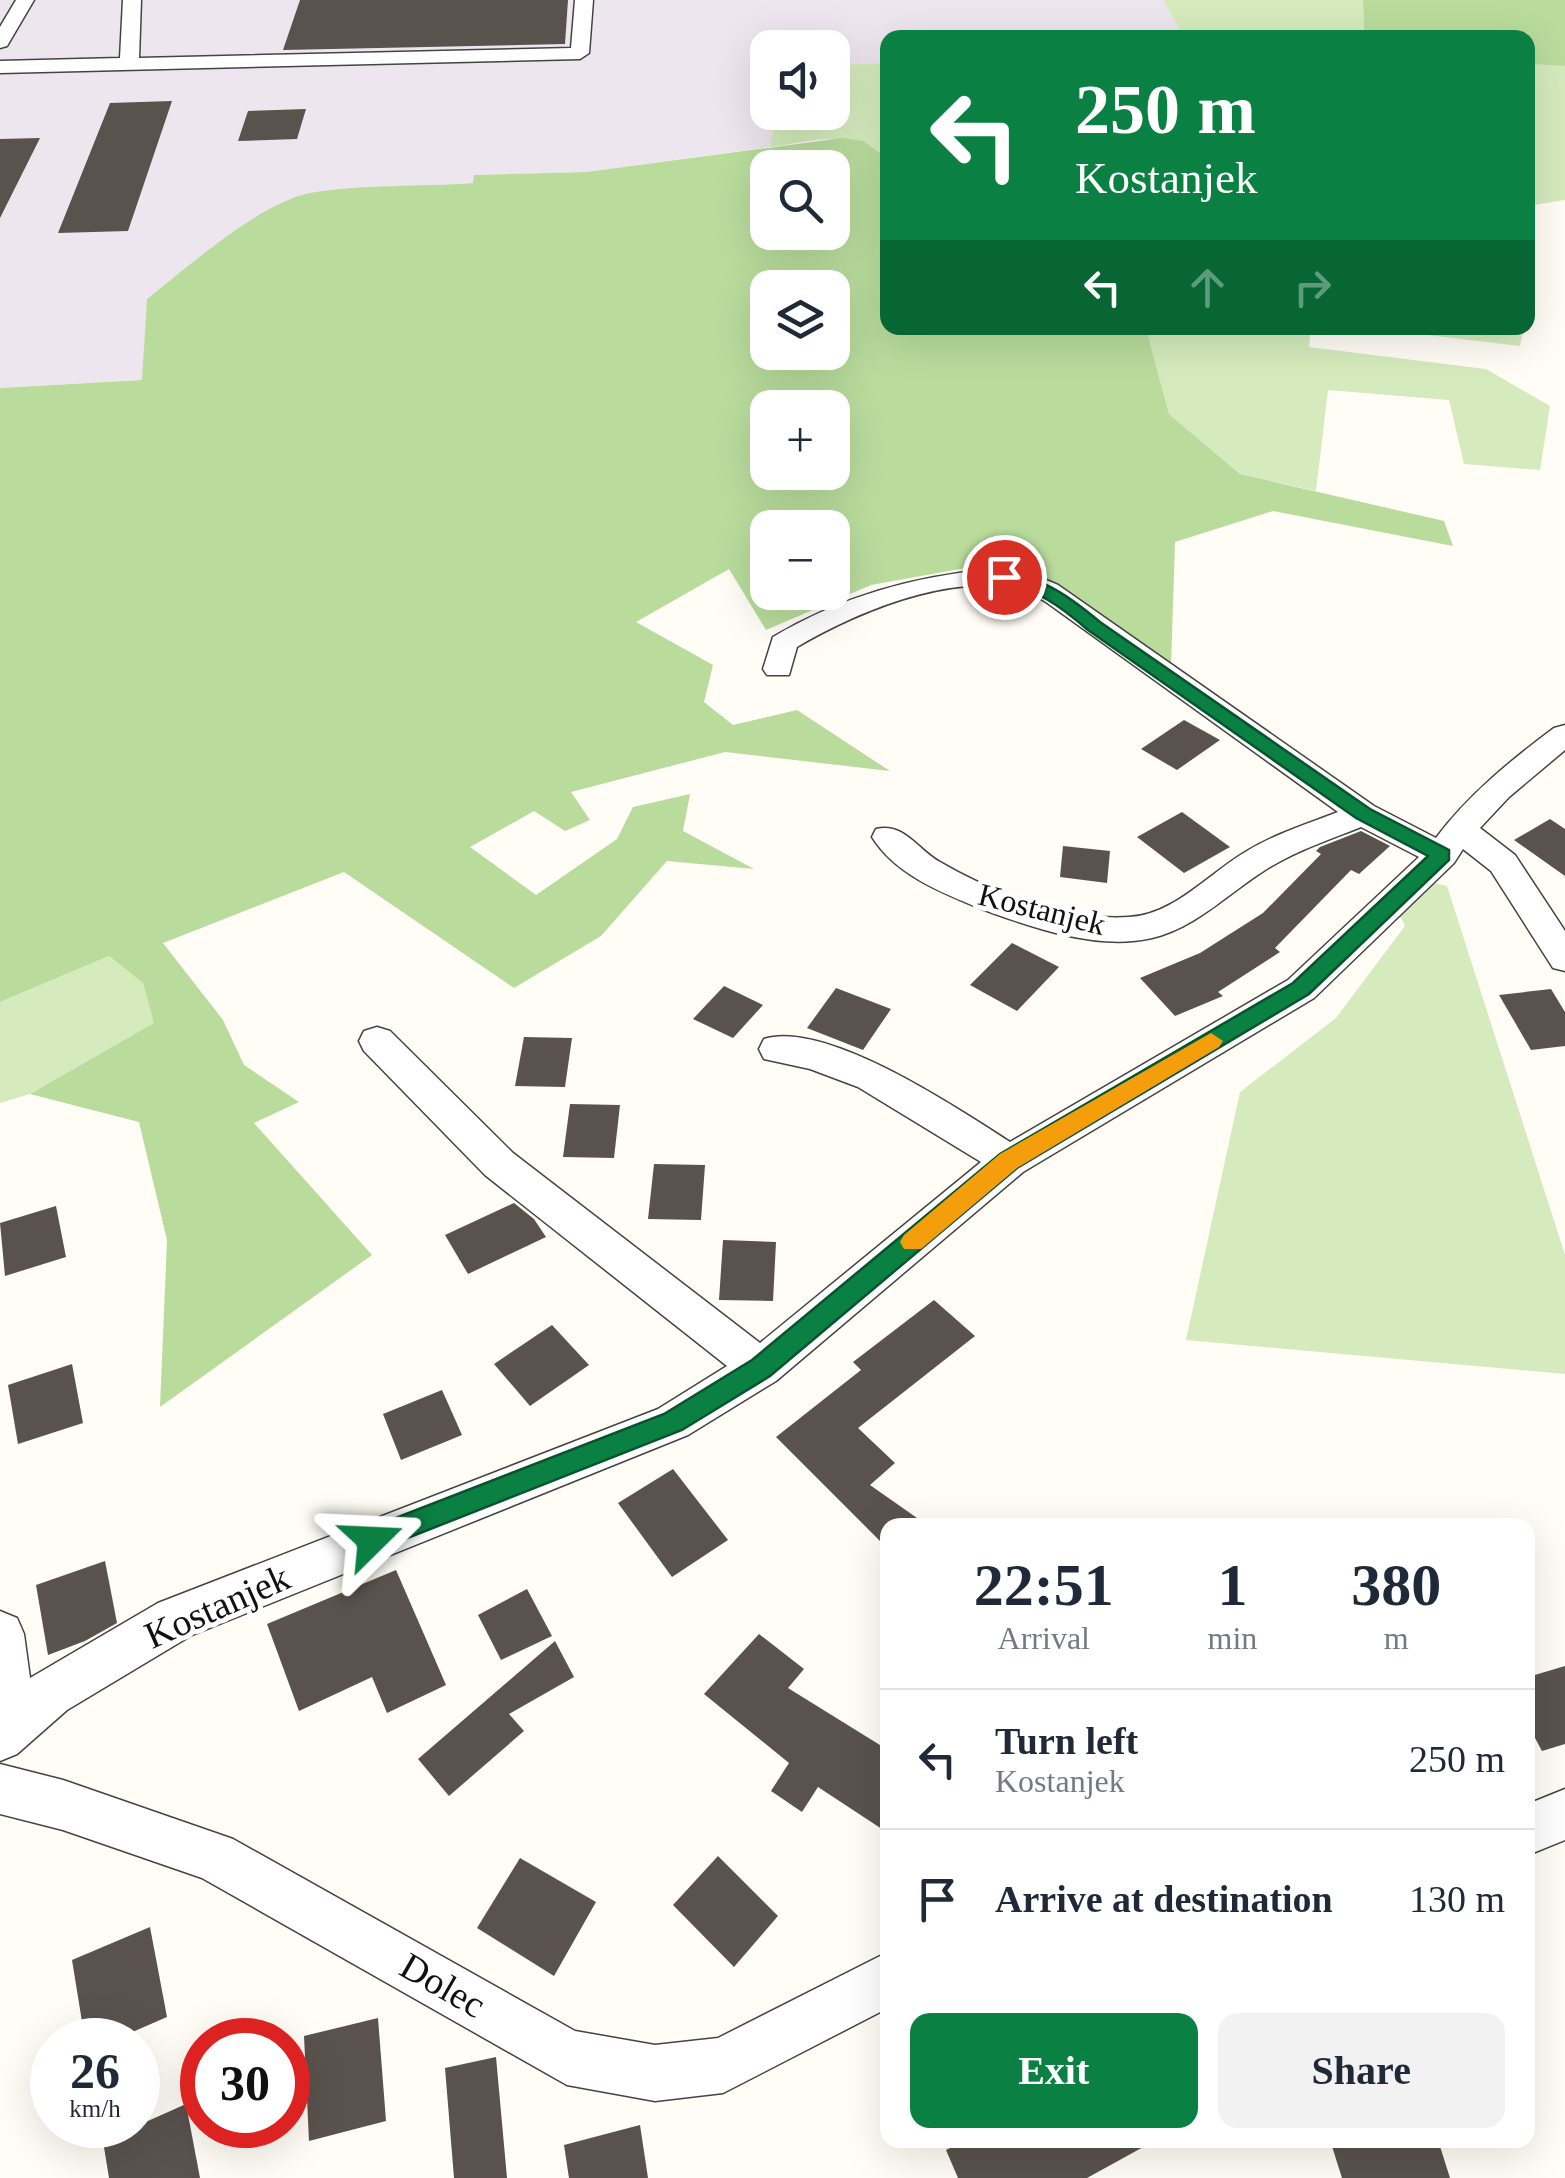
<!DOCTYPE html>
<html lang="en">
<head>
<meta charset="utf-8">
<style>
  :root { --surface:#fff; --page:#f2f2f3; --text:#1f2937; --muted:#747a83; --line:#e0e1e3; --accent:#0b8043 }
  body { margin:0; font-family:"Times New Roman",serif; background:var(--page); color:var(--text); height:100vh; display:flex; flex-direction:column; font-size:38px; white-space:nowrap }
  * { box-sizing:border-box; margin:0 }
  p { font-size:32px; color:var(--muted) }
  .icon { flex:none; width:55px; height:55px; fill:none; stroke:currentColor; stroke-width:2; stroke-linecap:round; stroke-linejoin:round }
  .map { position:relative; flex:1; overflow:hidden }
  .drawer { position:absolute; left:880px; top:1518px; width:655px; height:630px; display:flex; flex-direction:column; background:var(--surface); border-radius:20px; box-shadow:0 10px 40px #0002 }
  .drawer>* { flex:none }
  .banner { position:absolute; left:880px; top:30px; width:655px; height:305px; border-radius:20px; box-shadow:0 10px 40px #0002; background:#0b8043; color:#fff; overflow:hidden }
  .fabs { position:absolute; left:750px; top:30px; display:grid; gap:20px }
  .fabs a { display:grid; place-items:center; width:100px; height:100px; border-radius:20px; background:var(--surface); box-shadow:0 10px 40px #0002; font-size:50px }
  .speed { position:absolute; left:30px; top:2018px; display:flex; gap:20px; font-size:50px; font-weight:700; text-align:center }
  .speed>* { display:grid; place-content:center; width:130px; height:130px; border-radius:50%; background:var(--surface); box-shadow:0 10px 40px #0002; line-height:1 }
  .speed small { font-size:25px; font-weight:400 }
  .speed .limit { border:15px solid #d22; background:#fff; color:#111 }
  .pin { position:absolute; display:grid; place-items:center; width:85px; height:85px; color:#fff; margin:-42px; border:5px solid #fff; border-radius:50%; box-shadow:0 2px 10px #0007 }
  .me { position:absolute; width:110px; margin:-55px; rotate:69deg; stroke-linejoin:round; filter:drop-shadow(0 0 8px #0008) }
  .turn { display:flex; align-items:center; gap:35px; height:210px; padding:0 30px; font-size:45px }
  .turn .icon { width:130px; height:130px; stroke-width:2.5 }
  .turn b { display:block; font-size:70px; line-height:85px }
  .lanes { display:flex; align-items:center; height:95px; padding:0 30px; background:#0003; justify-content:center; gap:50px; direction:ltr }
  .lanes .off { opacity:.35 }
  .eta { display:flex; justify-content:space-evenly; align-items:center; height:170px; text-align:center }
  .eta b { font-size:60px; font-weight:700; line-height:70px }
  .action { display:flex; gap:20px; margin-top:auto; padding:20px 30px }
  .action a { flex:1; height:115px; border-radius:20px; background:var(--accent); color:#fff; font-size:40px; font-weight:700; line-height:115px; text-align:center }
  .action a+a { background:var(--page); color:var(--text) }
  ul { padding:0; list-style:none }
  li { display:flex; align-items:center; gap:30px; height:140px; padding:0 30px; border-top:2px solid var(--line) }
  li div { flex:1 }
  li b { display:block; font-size:38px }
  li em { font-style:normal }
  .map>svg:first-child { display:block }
  .industrial { fill:#eee6ef }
  .green { fill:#d5ebbd }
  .forest { fill:#b9dc9c; fill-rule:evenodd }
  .building { fill:#5a524d }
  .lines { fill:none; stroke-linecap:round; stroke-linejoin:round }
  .minor-casing { stroke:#444; stroke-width:3 }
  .minor { fill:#fff; fill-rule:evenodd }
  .route { fill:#0b8043; stroke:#07532c; stroke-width:2.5 }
  .slow { fill:#f59e0b }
  .labels { text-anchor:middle; stroke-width:10; stroke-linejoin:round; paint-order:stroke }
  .street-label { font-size:32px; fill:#111; stroke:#fff }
  .near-street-label { font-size:38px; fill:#111; stroke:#fff }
</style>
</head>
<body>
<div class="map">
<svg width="1565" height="2178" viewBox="0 0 1565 2178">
  <rect width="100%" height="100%" fill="#fffdf5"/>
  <path class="industrial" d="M 0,0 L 1163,0 L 1184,37 L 888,38 L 887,63 L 833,65 L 832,48 L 768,48 L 768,112 L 775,113 L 770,147 L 586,172 L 475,175 L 474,183 L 308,194 L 277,205 L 210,249 L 142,380 L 0,388 Z"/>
  <g class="green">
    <path d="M 1163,0 L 1363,0 L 1364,37 L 1184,37 Z"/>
    <path d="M 887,63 L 887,158 C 845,128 819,141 770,147 L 775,113 L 832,112 L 833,65 Z"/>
    <path d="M 1528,64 L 1565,66 L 1565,200 L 1528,206 Z"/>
    <path d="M 1146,328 L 1311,328 L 1309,347 L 1486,369 L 1550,406 L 1540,470 L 1464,464 L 1449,400 L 1328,390 L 1316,491 L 1240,474 L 1169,414 Z"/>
    <path d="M 1369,328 L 1524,328 L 1520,346 Z"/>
    <path d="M 1434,883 L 1447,886 L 1565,1255 L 1565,1374 L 1186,1340 L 1240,1092 L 1336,1018 L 1405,926 L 1400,916 Z"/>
    <path d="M 109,956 L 143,983 L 155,1023 L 30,1094 L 0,1103 L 0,1002 Z"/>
  </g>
  <g class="forest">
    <path d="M 1363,0 L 1565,0 L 1565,66 L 1528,64 L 1528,38 L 1364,37 Z"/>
    <path d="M 842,138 L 863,141 L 887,158 L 888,328 L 1146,328 L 1169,414 L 1240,474 L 1444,521 L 1453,546 L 1273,511 L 1175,542 L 1171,665 L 1010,560 L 871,585 L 766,630 L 729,569 L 636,622 L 713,665 L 704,702 L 733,725 L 797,710 L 890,771 L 725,752 L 571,792 L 590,820 L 565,831 L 534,811 L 470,847 L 536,895 L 617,839 L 633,807 L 690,794 L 683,831 L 754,869 L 667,861 L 601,936 L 514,988 L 344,872 L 163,943 L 223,1020 L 244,1065 L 299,1102 L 254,1123 L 372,1255 L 160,1407 L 167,1240 L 139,1122 L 30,1094 L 154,1023 L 143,983 L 109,956 L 0,1002 L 0,388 L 142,380 L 147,299 C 188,267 259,203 310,193 C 362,184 420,187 473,183 L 474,175 L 586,172 ZM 768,168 L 832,168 L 832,232 L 768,232 ZM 768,288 L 832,288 L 832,352 L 768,352 ZM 768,408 L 832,408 L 832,472 L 768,472 ZM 768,528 L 832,528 L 832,592 L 768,592 Z"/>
  </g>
  <g class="building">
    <path d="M 300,0 L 568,0 L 565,44 L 283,50 Z"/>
    <path d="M 172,101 L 128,231 L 58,233 L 110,103 Z"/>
    <path d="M 306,109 L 297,139 L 238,141 L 248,111 Z"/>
    <path d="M 40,138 L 0,218 L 0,139 Z"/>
    <path d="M 1184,720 L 1220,740 L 1177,770 L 1141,749 Z"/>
    <path d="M 1182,812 L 1230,847 L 1184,873 L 1137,837 Z"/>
    <path d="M 1550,819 L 1565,829 L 1565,876 L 1514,840 Z"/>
    <path d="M 1361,831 L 1390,846 L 1359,874 L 1351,870 L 1275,948 L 1280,952 L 1218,992 L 1223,996 L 1175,1016 L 1140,978 L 1200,953 L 1263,913 L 1321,854 L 1316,851 L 1320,847 Z"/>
    <path d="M 1063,846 L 1110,851 L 1107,883 L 1060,877 Z"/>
    <path d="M 1012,943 L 1059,967 L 1017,1011 L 970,985 Z"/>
    <path d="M 724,986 L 763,1005 L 733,1038 L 693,1019 Z"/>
    <path d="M 836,988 L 891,1009 L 863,1050 L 807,1028 Z"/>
    <path d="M 1551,989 L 1565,1012 L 1565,1046 L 1531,1050 L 1499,995 Z"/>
    <path d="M 524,1037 L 572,1038 L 565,1087 L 515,1086 Z"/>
    <path d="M 570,1104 L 620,1105 L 614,1158 L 563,1157 Z"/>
    <path d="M 654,1164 L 705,1165 L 701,1220 L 648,1219 Z"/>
    <path d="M 514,1203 L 534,1219 L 546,1237 L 468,1274 L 445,1235 Z"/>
    <path d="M 56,1206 L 66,1257 L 5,1276 L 0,1223 Z"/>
    <path d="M 723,1240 L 776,1242 L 773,1301 L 719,1300 Z"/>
    <path d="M 934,1300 L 975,1336 L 858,1428 L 895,1463 L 870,1485 L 927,1525 L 888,1525 L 888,1549 L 776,1437 L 861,1370 L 853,1362 Z"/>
    <path d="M 552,1325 L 589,1365 L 530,1406 L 494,1364 Z"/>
    <path d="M 72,1364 L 83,1423 L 18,1444 L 8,1385 Z"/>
    <path d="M 442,1390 L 462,1435 L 401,1460 L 383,1414 Z"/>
    <path d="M 673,1469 L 728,1540 L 672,1577 L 618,1503 Z"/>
    <path d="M 105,1561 L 117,1623 L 85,1641 L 48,1655 L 36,1585 Z"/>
    <path d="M 396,1570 L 446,1685 L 387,1713 L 372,1677 L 299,1711 L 267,1624 Z"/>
    <path d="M 527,1589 L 552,1636 L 501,1660 L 478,1615 Z"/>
    <path d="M 759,1634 L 804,1669 L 788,1688 L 888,1750 L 888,1833 L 818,1787 L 802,1812 L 771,1791 L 789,1763 L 704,1694 Z"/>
    <path d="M 555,1641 L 574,1677 L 509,1714 L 524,1731 L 449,1796 L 418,1759 Z"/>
    <path d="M 1565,1666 L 1565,1744 L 1542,1751 L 1528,1725 L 1528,1677 Z"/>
    <path d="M 718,1856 L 778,1916 L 734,1967 L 673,1905 Z"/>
    <path d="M 520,1858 L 596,1902 L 554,1976 L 477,1928 Z"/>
    <path d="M 150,1927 L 167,2017 L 114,2040 L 85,2040 L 72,1960 Z"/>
    <path d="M 378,2018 L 386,2121 L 309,2141 L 304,2036 Z"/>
    <path d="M 496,2057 L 507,2178 L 454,2178 L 445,2068 Z"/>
    <path d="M 186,2104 L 200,2178 L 109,2178 L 103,2141 Z"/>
    <path d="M 640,2125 L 648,2178 L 569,2178 L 564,2145 Z"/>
    <path d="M 965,2140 L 1156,2140 L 1087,2178 L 958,2178 L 946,2150 Z"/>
    <path d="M 1330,2140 L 1438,2140 L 1450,2178 L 1342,2178 Z"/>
  </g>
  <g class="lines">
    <defs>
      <g id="minor">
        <path d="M 16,0 L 34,0 L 7,46 L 0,48 L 0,27 Z"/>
        <path d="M 123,0 L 141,0 L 139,58 L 571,48 L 575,0 L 593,0 L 589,53 L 580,59 L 0,73 L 0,61 L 120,58 Z"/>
        <path d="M 991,569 L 1025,571 L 1058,585 L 1374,806 L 1436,838 C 1467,796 1511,760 1554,728 L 1565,725 L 1565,750 L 1509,797 L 1480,828 L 1515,855 L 1565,931 L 1565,971 L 1553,968 L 1491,871 L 1463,849 L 1454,863 L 1314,998 L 1023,1172 L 776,1381 L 688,1435 L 192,1635 L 67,1710 L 17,1754 L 0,1761 L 0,1611 L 17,1618 L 24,1634 L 30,1678 L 158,1603 L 658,1409 L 727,1366 L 485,1175 L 364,1051 L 359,1041 L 364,1031 L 377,1027 L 390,1031 L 513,1153 L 760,1343 L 981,1162 L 858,1087 L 810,1069 L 764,1059 L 759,1049 L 764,1039 C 826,1020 957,1108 1010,1142 L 1288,980 L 1419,857 L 1361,827 C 1331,839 1298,850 1270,867 C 1230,891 1198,927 1152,938 C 1097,951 1030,927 979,908 C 940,892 895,874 872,837 L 876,829 C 904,822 918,850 940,862 C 993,893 1067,921 1129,917 C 1174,915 1209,873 1247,851 C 1275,834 1307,824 1338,812 L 1046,602 C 979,559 859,610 797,647 L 789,675 L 767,675 L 763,669 L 773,637 C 842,596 912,577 991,569 Z"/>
        <path d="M 0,1764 L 63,1780 L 233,1839 L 575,2031 L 655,2045 L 718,2038 L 888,1952 L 888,2008 L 723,2093 L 655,2101 L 567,2085 L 202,1878 L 63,1830 L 0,1814 Z"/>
        <path d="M 1565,1789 L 1565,1840 L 1528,1855 L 1528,1804 Z"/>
      </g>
    </defs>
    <use href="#minor" class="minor-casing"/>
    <use href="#minor" class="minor"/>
  </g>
  <path class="route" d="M 1004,572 C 1044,578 1070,597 1100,622 L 1370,809 L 1449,850 L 1449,860 L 1309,994 L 1017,1168 L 770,1376 L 682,1430 L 372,1552 L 362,1549 L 358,1540 L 362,1531 L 664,1414 L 752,1360 L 1000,1154 L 1293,983 L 1428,856 L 1356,818 L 1088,630 C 1059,605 1036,589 998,580 L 998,573 Z"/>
  <path class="slow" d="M 1211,1033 L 1223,1041 L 1219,1047 L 1017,1168 L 921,1249 L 904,1249 L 900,1242 L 904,1235 L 1000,1154 Z"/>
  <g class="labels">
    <g class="street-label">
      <text transform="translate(1042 909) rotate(14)" y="11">Kostanjek</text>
    </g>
    <g class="near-street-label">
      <text transform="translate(217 1606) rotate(-24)" y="13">Kostanjek</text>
      <text transform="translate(443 1985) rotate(30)" y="13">Dolec</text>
    </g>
  </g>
</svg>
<div class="fabs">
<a><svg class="icon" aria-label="sound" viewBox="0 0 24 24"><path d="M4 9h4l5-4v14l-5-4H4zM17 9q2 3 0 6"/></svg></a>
<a><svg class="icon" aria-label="search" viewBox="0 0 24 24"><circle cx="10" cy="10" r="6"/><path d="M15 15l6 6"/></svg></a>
<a><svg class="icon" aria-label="layers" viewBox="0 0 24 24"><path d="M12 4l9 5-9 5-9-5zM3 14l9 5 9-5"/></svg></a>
<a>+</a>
<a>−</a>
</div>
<div class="speed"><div>26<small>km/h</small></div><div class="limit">30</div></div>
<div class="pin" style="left:1004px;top:577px;background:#d93025"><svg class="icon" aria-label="arrive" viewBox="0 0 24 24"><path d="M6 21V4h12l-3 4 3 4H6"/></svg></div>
<svg class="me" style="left:372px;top:1540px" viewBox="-20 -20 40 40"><path d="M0-17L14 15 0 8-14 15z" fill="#0b8043" stroke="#fff" stroke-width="4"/></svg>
<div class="banner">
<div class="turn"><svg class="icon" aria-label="left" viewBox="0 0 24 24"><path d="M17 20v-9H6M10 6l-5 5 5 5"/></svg><div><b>250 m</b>Kostanjek</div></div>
<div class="lanes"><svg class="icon" aria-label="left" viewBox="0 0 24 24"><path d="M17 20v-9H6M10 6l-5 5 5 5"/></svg><svg class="icon off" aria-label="ahead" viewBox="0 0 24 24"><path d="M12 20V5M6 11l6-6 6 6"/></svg><svg class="icon off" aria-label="right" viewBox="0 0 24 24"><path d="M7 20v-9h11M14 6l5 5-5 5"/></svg></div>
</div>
<section class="drawer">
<div class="eta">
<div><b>22:51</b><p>Arrival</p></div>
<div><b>1</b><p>min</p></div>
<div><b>380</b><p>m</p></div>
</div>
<ul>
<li><svg class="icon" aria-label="left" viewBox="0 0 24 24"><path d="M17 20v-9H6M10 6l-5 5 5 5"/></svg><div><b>Turn left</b><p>Kostanjek</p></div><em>250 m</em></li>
<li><svg class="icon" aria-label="arrive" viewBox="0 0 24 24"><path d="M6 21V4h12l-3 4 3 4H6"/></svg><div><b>Arrive at destination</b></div><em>130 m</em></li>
</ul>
<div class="action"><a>Exit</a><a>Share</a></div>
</section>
</div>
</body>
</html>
